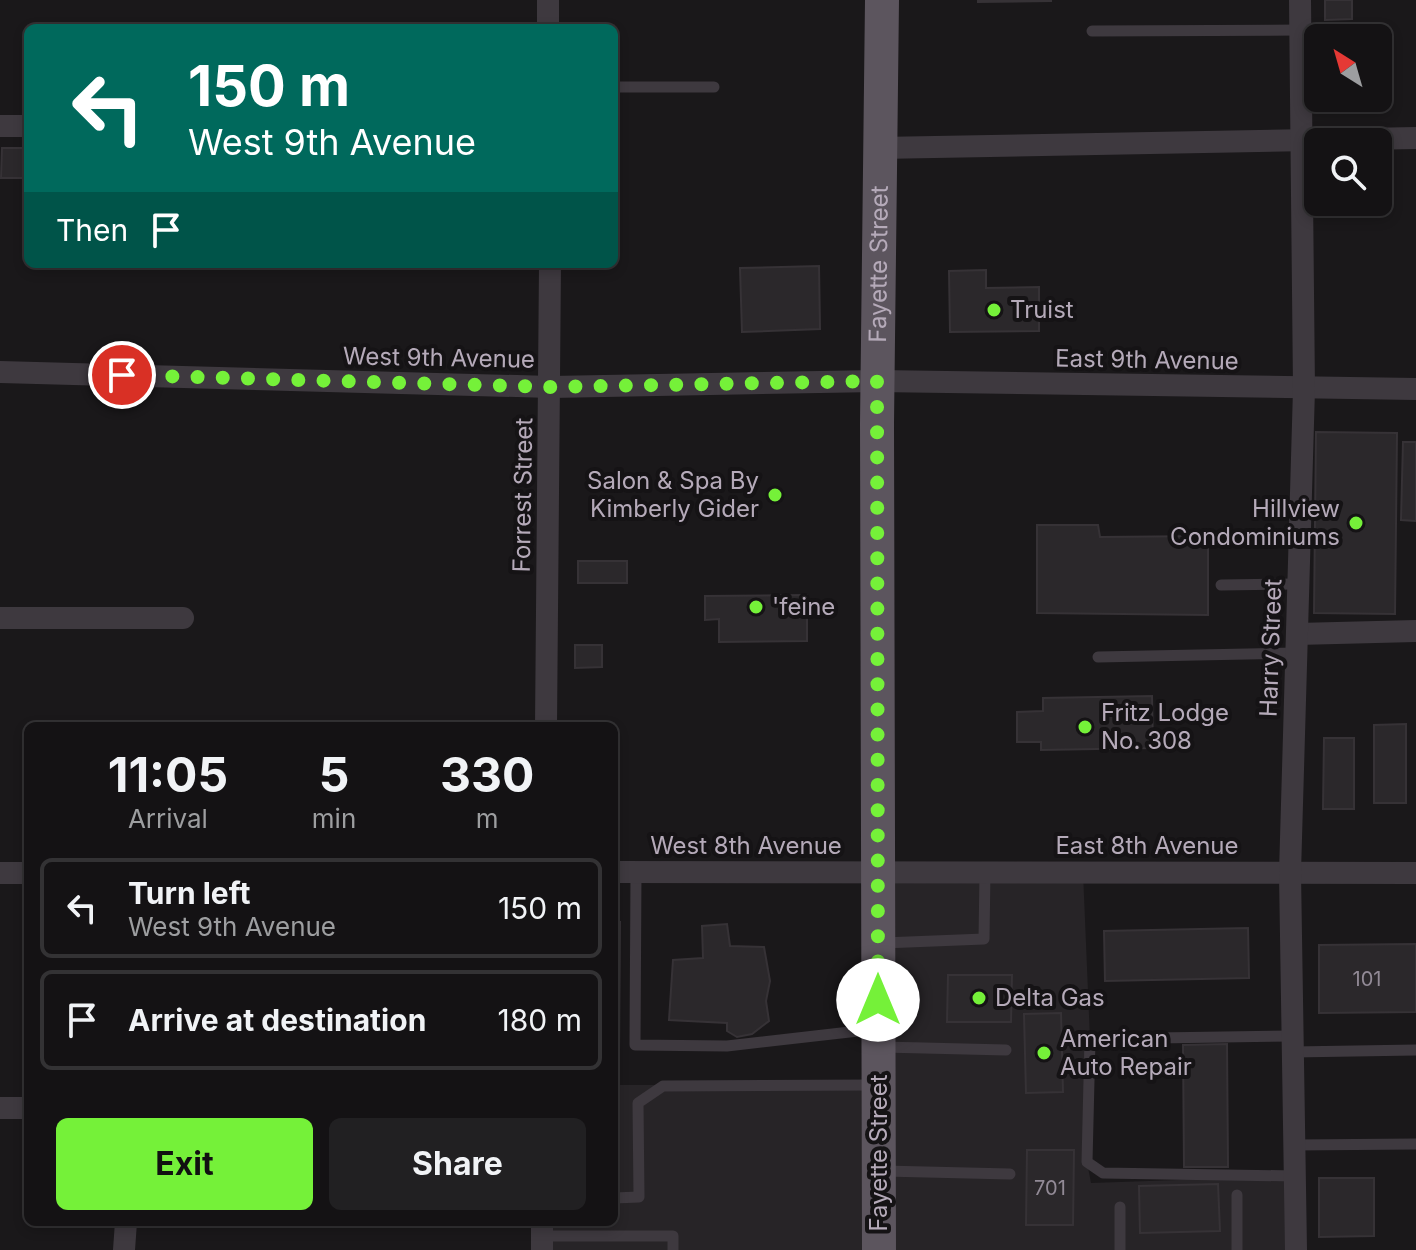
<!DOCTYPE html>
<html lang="en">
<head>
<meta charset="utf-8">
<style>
  :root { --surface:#141214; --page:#212022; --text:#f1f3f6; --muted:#9d9ea0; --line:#333234; --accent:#75f139 }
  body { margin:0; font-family:Inter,sans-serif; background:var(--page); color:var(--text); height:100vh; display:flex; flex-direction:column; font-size:30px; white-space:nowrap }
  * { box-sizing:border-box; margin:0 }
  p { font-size:26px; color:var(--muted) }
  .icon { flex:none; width:44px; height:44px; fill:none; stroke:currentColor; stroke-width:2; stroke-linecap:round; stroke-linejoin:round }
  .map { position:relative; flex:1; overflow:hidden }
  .details { position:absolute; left:24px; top:722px; width:594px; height:504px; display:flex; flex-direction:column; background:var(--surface); border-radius:12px; box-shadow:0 4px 12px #0003,0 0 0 2px var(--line) }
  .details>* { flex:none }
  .top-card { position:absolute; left:24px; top:24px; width:594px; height:244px; border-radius:12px; box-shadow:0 4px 12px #0003,0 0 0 2px var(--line); background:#00695c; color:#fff; overflow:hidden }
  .needle { width:52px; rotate:323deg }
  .tools { position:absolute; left:1304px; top:24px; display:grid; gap:16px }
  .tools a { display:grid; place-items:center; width:88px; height:88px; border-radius:12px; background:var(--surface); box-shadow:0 4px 12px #0003,0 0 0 2px var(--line); font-size:40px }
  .pin { position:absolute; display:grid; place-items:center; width:68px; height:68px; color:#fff; margin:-34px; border:4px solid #fff; border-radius:50%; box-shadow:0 2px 8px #0007 }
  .me { position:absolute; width:88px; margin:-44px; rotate:0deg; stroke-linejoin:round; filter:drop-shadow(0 0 6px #0008) }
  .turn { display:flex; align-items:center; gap:28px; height:168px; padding:0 32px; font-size:36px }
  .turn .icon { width:104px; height:104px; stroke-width:2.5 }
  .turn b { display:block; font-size:56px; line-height:68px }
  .then { display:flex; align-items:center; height:76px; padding:0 32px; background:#0003; gap:16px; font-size:30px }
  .eta { display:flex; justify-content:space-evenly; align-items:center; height:136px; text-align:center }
  .eta b { font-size:48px; font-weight:700; line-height:56px }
  .cta { display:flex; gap:16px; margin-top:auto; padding:16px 32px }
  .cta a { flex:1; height:92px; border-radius:12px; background:var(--accent); color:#111; font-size:32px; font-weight:700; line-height:92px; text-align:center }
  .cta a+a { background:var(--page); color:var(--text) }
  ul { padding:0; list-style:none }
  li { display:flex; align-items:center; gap:24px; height:100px; margin:0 16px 12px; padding:0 16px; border:4px solid var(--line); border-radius:12px }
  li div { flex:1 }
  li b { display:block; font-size:30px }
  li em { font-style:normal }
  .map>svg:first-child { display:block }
  .built { fill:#272427 }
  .building { fill:#2b282b; stroke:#363236; stroke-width:2 }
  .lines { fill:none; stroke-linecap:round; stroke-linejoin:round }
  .service { stroke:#3e393f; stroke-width:11 }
  .minor { stroke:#3e393f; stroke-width:22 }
  .primary { stroke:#5c555e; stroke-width:34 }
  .route { stroke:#75f139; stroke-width:14; stroke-dasharray:0 25.2 }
  .poi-dot { fill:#75f139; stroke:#151315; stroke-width:3 }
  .labels { text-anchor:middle; stroke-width:8; stroke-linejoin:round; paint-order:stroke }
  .number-label { font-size:20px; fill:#928a96 }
  .street-label { font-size:24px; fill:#b5aab9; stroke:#151315 }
  .poi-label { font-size:24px; fill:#b5aab9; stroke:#151315; text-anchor:start }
</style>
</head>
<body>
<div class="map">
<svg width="1416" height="1250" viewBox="0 0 1416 1250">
  <rect width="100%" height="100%" fill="#1a181a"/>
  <path class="built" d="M 878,872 L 1083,872 L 1090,1039 L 1087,1162 L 1091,1183 L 1295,1176 L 1296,1250 L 542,1250 L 542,1222 L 614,1222 L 614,1085 L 878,1085 Z"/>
  <g class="building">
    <path d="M 978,0 L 1051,0 L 1051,1 L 978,2 Z"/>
    <path d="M 1325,0 L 1352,0 L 1352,19 L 1325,20 Z"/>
    <path d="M 2,148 L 28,148 L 28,178 L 1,178 Z"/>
    <path d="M 819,266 L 820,329 L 742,332 L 740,268 Z"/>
    <path d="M 986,270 L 986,288 L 1039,287 L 1039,331 L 950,332 L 949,271 Z"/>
    <path d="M 1316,432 L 1397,433 L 1395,614 L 1314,613 Z"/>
    <path d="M 1403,442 L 1416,442 L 1416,521 L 1401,520 Z"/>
    <path d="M 1037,525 L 1098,525 L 1100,537 L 1208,536 L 1208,615 L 1037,613 Z"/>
    <rect x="578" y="561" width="49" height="22"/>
    <path d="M 807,595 L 807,641 L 719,642 L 719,619 L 705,620 L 705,596 Z"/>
    <path d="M 575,645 L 602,645 L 602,667 L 575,668 Z"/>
    <path d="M 1152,696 L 1153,748 L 1041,750 L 1041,742 L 1017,742 L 1017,712 L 1043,711 L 1043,698 Z"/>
    <path d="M 1406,724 L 1406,803 L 1374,803 L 1374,725 Z"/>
    <path d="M 1324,738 L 1354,738 L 1354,809 L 1323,809 Z"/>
    <path d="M 614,922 L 620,922 L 619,1051 L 614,1051 Z"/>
    <path d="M 727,924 L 730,946 L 764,947 L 770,981 L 766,1001 L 769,1021 L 752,1034 L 737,1037 L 727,1031 L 727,1023 L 669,1020 L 673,960 L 703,958 L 702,926 Z"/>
    <path d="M 1248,928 L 1249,978 L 1105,981 L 1104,931 Z"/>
    <path d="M 1416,944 L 1416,1012 L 1319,1013 L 1319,945 Z"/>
    <path d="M 948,975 L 1012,975 L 1011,1022 L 947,1022 Z"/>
    <path d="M 1061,1013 L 1063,1092 L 1026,1093 L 1024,1014 Z"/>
    <path d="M 1227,1044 L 1228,1167 L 1184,1167 L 1183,1045 Z"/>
    <path d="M 1027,1150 L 1074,1150 L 1073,1225 L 1026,1225 Z"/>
    <path d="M 1319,1178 L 1374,1178 L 1374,1236 L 1319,1237 Z"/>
    <path d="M 1218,1184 L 1220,1231 L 1140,1233 L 1139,1186 Z"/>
  </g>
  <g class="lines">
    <g class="service">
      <path d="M 1092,31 L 1300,30"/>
      <path d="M 614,87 L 714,87"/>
      <path d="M 1221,585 L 1298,584"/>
      <path d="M 1098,657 L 1296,653"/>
      <path d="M 636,872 L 635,1045 L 727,1046 L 876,1029"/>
      <path d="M 883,943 L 984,939 L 985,872"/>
      <path d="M 1293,1036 L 1090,1039 L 1087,1162 L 1103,1173 L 1295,1176"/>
      <path d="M 883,1047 L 1006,1050"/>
      <path d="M 1293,1052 L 1416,1050"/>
      <path d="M 1294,1145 L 1416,1144"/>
      <path d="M 884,1171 L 1010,1174"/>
      <path d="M 1237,1195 L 1237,1250"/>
      <path d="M 614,1198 L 639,1197 L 638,1103 L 663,1086 L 874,1085"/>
      <path d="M 542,1236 L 673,1236 L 673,1250"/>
      <path d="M 1120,1250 L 1120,1207"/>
    </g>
    <g class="minor">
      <path d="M 548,0 L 548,28"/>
      <path d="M 0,126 L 28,126"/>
      <path d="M 879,148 L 1416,138"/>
      <path d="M 0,372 L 551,387 L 877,381 L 1416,389"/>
      <path d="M 0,618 L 183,618"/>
      <path d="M 1297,634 L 1416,631"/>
      <path d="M 546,726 L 550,264"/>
      <path d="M 614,872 L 1416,873"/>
      <path d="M 0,873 L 28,873"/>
      <path d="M 0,1108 L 28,1108"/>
      <path d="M 124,1250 L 126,1222"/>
      <path d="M 542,1250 L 542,1222"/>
      <path d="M 1296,1250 L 1290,873 L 1304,389 L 1300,0"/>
    </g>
    <path class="primary" id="s1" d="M 879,1250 L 877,424 L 882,0"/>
  </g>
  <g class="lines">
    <path class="route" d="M 122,375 L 551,387 L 877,381 L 878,1000"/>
  </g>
  <g class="poi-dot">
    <circle cx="994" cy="310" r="8"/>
    <circle cx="775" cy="495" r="8"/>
    <circle cx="1356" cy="523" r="8"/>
    <circle cx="756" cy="607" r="8"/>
    <circle cx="1085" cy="727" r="8"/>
    <circle cx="979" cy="998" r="8"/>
    <circle cx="1044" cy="1053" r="8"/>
  </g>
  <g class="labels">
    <g class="number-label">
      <text x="1367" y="986">101</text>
      <text x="1050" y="1195">701</text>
    </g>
    <g class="street-label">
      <text dy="8" stroke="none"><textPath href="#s1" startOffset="986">Fayette Street</textPath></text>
      <text transform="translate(439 358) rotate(1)" y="8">West 9th Avenue</text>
      <text transform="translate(1147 360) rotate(1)" y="8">East 9th Avenue</text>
      <text transform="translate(523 495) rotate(-89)" y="8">Forrest Street</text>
      <text transform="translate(1271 648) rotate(-88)" y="8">Harry Street</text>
      <text x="746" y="854">West 8th Avenue</text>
      <text x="1147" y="854">East 8th Avenue</text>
      <text transform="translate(879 1153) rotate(-90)" y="8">Fayette Street</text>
    </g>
    <g class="poi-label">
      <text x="1010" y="318">Truist</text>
      <text x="759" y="489" text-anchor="end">Salon &amp; Spa By<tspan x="759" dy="28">Kimberly Gider</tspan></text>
      <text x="1340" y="517" text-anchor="end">Hillview<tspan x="1340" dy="28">Condominiums</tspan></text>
      <text x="772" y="615">'feine</text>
      <text x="1101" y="721">Fritz Lodge<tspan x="1101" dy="28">No. 308</tspan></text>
      <text x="995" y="1006">Delta Gas</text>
      <text x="1060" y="1047">American<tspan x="1060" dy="28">Auto Repair</tspan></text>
    </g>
  </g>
</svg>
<div class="tools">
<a><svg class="needle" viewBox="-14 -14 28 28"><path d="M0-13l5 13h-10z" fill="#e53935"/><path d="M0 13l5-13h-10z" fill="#9d9ea0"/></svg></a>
<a><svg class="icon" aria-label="search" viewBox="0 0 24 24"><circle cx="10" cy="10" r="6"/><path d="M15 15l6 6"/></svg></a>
</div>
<div class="pin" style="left:122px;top:375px;background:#d93025"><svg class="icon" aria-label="arrive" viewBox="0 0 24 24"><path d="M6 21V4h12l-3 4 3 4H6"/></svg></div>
<svg class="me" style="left:878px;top:1000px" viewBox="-20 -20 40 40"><circle r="19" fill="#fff"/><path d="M0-13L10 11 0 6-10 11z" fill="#75f139"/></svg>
<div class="top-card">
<div class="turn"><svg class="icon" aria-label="left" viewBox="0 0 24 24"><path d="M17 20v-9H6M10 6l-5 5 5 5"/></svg><div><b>150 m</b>West 9th Avenue</div></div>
<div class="then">Then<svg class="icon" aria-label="arrive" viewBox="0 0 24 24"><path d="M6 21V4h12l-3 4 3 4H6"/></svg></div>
</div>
<section class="details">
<div class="eta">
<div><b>11:05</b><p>Arrival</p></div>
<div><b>5</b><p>min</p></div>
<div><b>330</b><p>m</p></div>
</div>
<ul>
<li><svg class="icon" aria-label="left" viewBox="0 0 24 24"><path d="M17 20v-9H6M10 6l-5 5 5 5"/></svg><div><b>Turn left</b><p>West 9th Avenue</p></div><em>150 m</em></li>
<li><svg class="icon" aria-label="arrive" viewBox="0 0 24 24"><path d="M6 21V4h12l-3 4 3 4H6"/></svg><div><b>Arrive at destination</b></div><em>180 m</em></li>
</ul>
<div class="cta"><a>Exit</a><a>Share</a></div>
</section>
</div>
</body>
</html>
